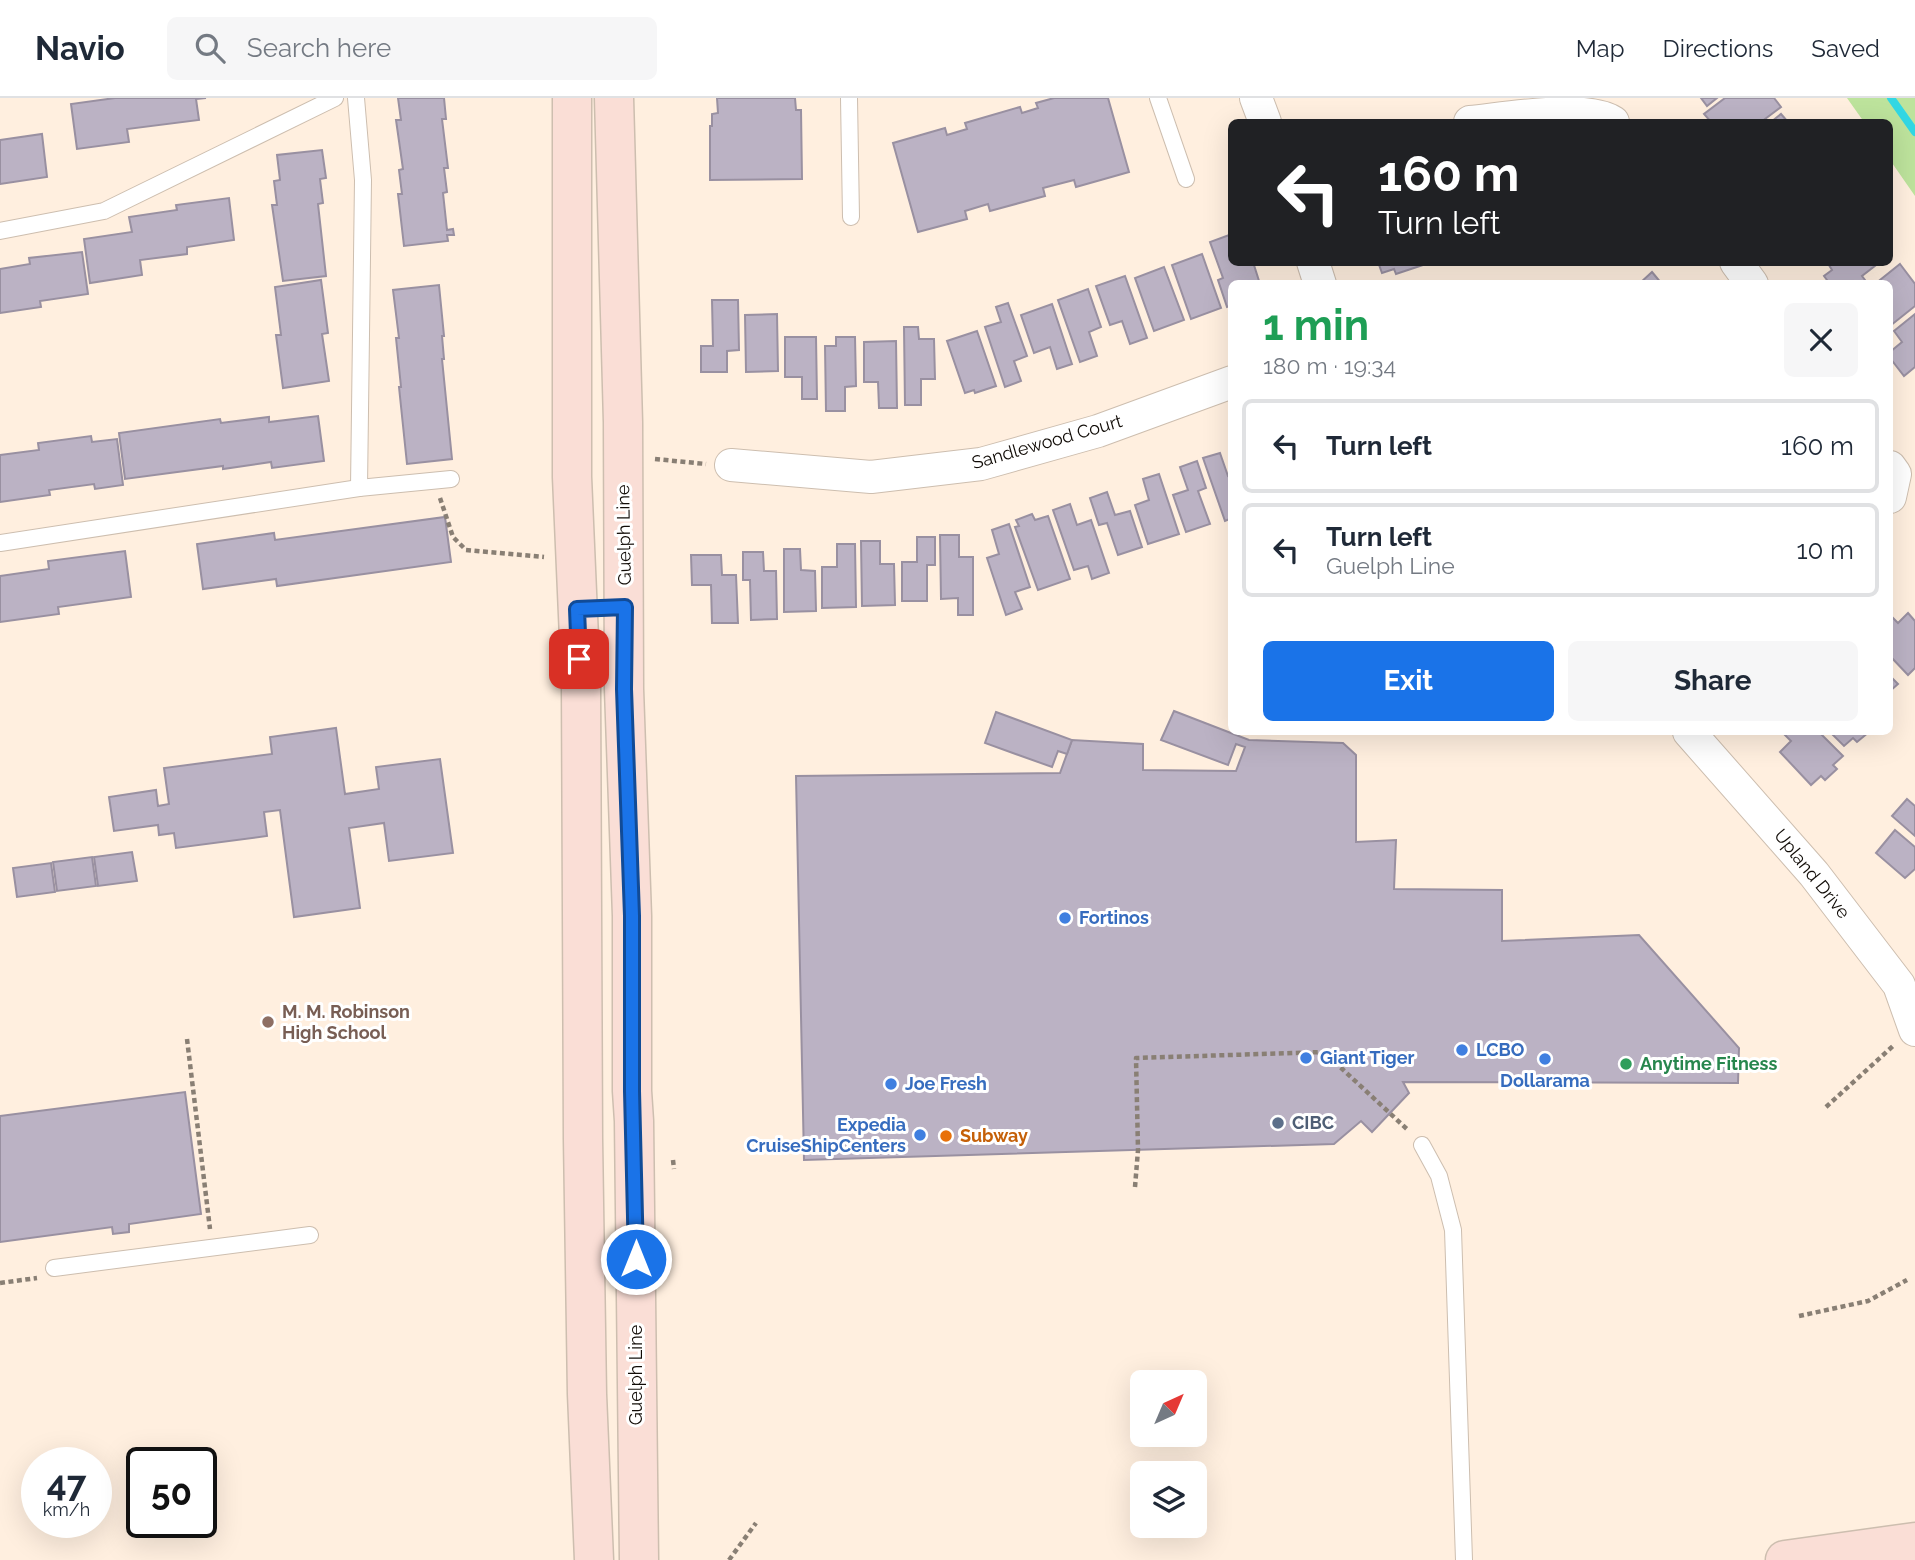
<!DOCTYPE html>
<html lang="en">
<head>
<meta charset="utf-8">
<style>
  :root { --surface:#fff; --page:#f6f6f7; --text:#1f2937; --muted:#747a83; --line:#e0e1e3; --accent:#1a73e8 }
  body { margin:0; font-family:Raleway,sans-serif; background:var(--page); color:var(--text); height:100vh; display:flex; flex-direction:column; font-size:26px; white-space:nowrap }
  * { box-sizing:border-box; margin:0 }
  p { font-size:23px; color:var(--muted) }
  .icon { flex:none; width:38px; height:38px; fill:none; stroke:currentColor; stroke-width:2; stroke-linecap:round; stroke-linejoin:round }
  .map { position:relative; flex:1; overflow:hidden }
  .sheet { position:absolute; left:1228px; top:182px; width:665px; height:455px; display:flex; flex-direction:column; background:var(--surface); border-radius:10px; box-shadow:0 7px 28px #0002 }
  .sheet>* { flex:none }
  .guide { position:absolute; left:1228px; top:21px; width:665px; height:147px; border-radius:10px; box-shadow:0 7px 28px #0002; background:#202124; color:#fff; overflow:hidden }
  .needle { width:46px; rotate:44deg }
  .controls { position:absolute; left:1130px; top:1272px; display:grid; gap:14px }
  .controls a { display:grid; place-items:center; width:77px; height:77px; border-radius:10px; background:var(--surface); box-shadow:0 7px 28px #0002; font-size:35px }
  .speed { position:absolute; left:21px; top:1349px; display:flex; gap:14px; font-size:35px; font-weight:700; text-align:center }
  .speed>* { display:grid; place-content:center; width:91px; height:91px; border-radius:50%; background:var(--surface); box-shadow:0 7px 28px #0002; line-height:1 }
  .speed small { font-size:18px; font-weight:400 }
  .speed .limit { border:4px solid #111; border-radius:10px; background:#fff; color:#111 }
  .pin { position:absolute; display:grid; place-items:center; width:60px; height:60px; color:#fff; margin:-30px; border-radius:14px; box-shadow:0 4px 10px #0006 }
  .me { position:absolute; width:77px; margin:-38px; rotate:0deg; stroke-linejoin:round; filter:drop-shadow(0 0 5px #0008) }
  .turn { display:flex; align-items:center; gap:24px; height:147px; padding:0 35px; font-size:32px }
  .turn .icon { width:91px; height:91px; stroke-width:2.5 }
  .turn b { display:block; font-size:49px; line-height:60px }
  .round { display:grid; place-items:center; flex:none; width:74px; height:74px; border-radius:10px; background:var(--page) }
  .headline { display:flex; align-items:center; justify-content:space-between; height:119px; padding:0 35px }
  h1 { font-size:42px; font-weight:700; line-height:52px; color:#1e9e55 }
  .primary-button { display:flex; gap:14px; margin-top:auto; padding:14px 35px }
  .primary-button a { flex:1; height:80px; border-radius:10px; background:var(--accent); color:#fff; font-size:28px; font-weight:700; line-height:80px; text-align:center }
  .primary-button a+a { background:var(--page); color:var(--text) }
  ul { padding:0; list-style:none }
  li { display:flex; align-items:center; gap:21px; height:94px; margin:0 14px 10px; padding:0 21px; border:4px solid var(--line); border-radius:10px }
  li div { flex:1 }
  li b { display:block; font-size:26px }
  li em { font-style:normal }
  header { display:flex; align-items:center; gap:42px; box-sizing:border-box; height:98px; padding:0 35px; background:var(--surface); border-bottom:2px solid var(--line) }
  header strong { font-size:33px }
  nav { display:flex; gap:38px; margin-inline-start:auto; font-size:24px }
  .search { width:490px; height:63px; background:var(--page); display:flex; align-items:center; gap:18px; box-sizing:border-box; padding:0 24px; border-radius:10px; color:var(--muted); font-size:26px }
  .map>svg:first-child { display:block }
  .green { fill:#bde39c }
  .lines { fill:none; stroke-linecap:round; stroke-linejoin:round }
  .stream { stroke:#32d7e3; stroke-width:8 }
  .building { fill:#bbb2c4; stroke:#9990a1; stroke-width:2 }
  .service-casing { stroke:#cdbeaf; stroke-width:18 }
  .minor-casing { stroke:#cdbeaf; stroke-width:34 }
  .secondary-casing { stroke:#cdbeaf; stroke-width:41 }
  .path { stroke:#897f74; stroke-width:4.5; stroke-dasharray:5 3.5; stroke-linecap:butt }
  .service { stroke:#fff; stroke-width:16 }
  .minor { stroke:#fff; stroke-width:32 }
  .secondary { stroke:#faded6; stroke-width:38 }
  .route-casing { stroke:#114b97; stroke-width:18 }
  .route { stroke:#1a73e8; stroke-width:12 }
  .shop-dot { fill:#3f7fe0; stroke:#fff; stroke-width:2.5 }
  .education-dot { fill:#8d6e63; stroke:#fff; stroke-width:2.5 }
  .leisure-dot { fill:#2e9e5b; stroke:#fff; stroke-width:2.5 }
  .service-dot { fill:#5c6f8a; stroke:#fff; stroke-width:2.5 }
  .food-dot { fill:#e8710a; stroke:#fff; stroke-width:2.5 }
  .labels { text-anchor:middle; stroke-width:6; stroke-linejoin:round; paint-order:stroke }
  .street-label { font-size:18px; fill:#100b06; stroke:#fff }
  .shop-label { font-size:18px; font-weight:bold; fill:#366cbe; stroke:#fff; text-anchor:start }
  .education-label { font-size:18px; font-weight:bold; fill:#785e54; stroke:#fff; text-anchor:start }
  .leisure-label { font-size:18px; font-weight:bold; fill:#27864d; stroke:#fff; text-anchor:start }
  .service-label { font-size:18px; font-weight:bold; fill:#4e5e75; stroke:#fff; text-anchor:start }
  .food-label { font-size:18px; font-weight:bold; fill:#c56008; stroke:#fff; text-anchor:start }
</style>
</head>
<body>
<header>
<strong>Navio</strong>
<div class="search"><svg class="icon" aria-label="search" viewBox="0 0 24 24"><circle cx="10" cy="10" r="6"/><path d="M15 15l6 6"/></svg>Search here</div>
<nav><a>Map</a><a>Directions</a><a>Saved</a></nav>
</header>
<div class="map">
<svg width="1915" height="1462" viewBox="0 0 1915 1462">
  <rect width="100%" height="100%" fill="#ffefdf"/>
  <path class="green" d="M 1847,0 L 1915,0 L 1915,98 L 1890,62 L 1890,24 L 1864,24 Z"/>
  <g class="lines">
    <path class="stream" d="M 1891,0 L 1915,34"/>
  </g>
  <g class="building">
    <path d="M 115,0 L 206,0 L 196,1 L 199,22 L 127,31 L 129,44 L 77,51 L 71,6 Z"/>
    <path d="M 398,0 L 444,0 L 446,21 L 442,21 L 448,70 L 444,70 L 447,94 L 443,95 L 447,132 L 453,131 L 454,137 L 447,137 L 448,143 L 404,148 L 398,96 L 402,96 L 399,72 L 403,71 L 396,22 L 401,22 Z"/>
    <path d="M 717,0 L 795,0 L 796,12 L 801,12 L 802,81 L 710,82 L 710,28 L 712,28 L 712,16 L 718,15 Z"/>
    <path d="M 1054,0 L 1108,0 L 1129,74 L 1076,89 L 1074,82 L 1043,90 L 1045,98 L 990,113 L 988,106 L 965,113 L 967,121 L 918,134 L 893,45 L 945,30 L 947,37 L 967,31 L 965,25 L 1020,9 L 1022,15 L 1038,10 L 1036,5 Z"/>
    <path d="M 1701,0 L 1717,0 L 1707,8 Z"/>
    <path d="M 1725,0 L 1774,0 L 1781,9 L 1761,24 L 1711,24 L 1704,16 Z"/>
    <path d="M 1781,16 L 1788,24 L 1771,24 Z"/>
    <path d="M 42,36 L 47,79 L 0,86 L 0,42 Z"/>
    <path d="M 322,52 L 326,80 L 320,81 L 323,105 L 318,106 L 326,178 L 283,183 L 272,107 L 277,107 L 274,83 L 280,82 L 277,57 Z"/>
    <path d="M 229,100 L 234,142 L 187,149 L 187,156 L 140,162 L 142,177 L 90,185 L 84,141 L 132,134 L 129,119 L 177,112 L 176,107 Z"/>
    <path d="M 1232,136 L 1232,164 L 1253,164 L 1260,186 L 1232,186 L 1232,207 L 1227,209 L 1218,182 L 1223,180 L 1210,144 Z"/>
    <path d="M 82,154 L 88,196 L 40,203 L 41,209 L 0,215 L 0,171 L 30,166 L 29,160 Z"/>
    <path d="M 1202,156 L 1221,210 L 1191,221 L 1172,167 Z"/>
    <path d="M 1378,164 L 1423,164 L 1423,167 L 1396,176 L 1394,171 L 1382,175 Z"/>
    <path d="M 1827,164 L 1880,164 L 1862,178 L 1868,186 L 1830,186 L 1824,178 L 1832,172 Z"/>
    <path d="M 1900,166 L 1915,186 L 1915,208 L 1890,228 L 1890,186 L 1875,186 Z"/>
    <path d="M 1164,169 L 1184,222 L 1154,233 L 1135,180 Z"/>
    <path d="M 1652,174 L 1662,186 L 1639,186 Z"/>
    <path d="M 1125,178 L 1147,240 L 1130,246 L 1122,223 L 1110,227 L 1096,188 Z"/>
    <path d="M 321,182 L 328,235 L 322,236 L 329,283 L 283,290 L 276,237 L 281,237 L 275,189 Z"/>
    <path d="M 439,187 L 444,238 L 442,238 L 444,261 L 442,261 L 452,361 L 407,366 L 399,289 L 401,289 L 396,240 L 399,240 L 393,192 Z"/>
    <path d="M 1088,191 L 1101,229 L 1089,234 L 1097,258 L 1080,264 L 1058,202 Z"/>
    <path d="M 712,202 L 738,202 L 739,252 L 727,253 L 727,274 L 701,274 L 701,248 L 713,248 Z"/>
    <path d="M 1008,205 L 1027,258 L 1014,263 L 1021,283 L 1005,289 L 985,229 L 1001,224 L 996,209 Z"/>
    <path d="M 1052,206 L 1072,266 L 1057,271 L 1050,249 L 1034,255 L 1021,217 Z"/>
    <path d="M 777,216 L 778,273 L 746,274 L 745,217 Z"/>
    <path d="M 1915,216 L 1915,269 L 1904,278 L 1890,260 L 1890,254 L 1902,244 L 1894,233 Z"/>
    <path d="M 904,229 L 918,229 L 919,241 L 934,241 L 935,281 L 921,281 L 921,307 L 905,307 Z"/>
    <path d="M 977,233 L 996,288 L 975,295 L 974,292 L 965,295 L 947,243 Z"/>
    <path d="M 785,239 L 816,239 L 817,301 L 802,301 L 802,279 L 785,279 Z"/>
    <path d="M 836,239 L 855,239 L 856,288 L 845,289 L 845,313 L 826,313 L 825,248 L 836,248 Z"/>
    <path d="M 896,243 L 897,310 L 879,310 L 878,284 L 864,284 L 864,244 Z"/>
    <path d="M 318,318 L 324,363 L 272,370 L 271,364 L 223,371 L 223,368 L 125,381 L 119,335 L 220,321 L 221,325 L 269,319 L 269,324 Z"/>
    <path d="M 91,338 L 92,344 L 117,341 L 123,387 L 95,391 L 94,386 L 49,392 L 50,397 L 0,404 L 0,357 L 39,352 L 38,345 Z"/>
    <path d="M 1220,355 L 1228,378 L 1232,377 L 1232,420 L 1225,423 L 1203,360 Z"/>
    <path d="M 1197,363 L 1206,390 L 1198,393 L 1210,426 L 1186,434 L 1173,397 L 1188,392 L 1180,369 Z"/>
    <path d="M 1159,376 L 1179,436 L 1148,446 L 1135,407 L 1149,402 L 1143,381 Z"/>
    <path d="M 1107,394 L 1115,417 L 1130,413 L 1142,449 L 1118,457 L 1107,425 L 1099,427 L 1090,400 Z"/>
    <path d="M 1070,406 L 1077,427 L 1091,422 L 1109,475 L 1092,481 L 1088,468 L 1074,472 L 1053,412 Z"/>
    <path d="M 1032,416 L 1035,422 L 1048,418 L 1070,481 L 1038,492 L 1015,429 L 1019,428 L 1016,422 Z"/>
    <path d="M 445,419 L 451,464 L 277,488 L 276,481 L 203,491 L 197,446 L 274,435 L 275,442 Z"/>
    <path d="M 1009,426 L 1030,489 L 1015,494 L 1022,511 L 1006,517 L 987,460 L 999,456 L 992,432 Z"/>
    <path d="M 940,437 L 959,437 L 959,459 L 973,459 L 973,517 L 958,517 L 958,500 L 941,501 Z"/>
    <path d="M 917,439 L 935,439 L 935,467 L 927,467 L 927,503 L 902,503 L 902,464 L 917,464 Z"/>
    <path d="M 861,443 L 880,443 L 880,466 L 894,466 L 895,507 L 862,508 Z"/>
    <path d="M 837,446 L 855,446 L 856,509 L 822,510 L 822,469 L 837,469 Z"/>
    <path d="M 784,451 L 800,451 L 801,472 L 815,473 L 816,513 L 784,514 Z"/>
    <path d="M 125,453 L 131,499 L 58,509 L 59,516 L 0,524 L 0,478 L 49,471 L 48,463 Z"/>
    <path d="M 743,454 L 763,454 L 764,473 L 776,473 L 777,521 L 751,522 L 750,482 L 743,482 Z"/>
    <path d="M 691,457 L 721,457 L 722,477 L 736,477 L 738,525 L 712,525 L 711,487 L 692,487 Z"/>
    <path d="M 1908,515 L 1915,523 L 1915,570 L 1908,577 L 1890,558 L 1890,517 L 1898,525 Z"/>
    <path d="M 1890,578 L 1898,586 L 1890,593 Z"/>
    <path d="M 1174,613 L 1249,642 L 1343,645 L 1356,657 L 1356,744 L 1396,742 L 1394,791 L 1502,792 L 1502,843 L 1639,837 L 1739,950 L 1738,985 L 1403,984 L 1409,995 L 1372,1034 L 1361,1023 L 1334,1046 L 804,1062 L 796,678 L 1060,675 L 1072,642 L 1143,646 L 1143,672 L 1236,673 L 1245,649 L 1236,646 L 1228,667 L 1161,642 Z"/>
    <path d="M 996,614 L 1072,642 L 1067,656 L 1058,653 L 1052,669 L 985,645 Z"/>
    <path d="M 336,630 L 345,696 L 379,691 L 376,669 L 440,661 L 453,755 L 389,763 L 384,725 L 349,730 L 360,810 L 294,819 L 280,712 L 264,714 L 267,738 L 176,750 L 174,735 L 159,737 L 158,727 L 114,733 L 109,699 L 156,692 L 158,708 L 169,706 L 164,670 L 272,656 L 270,639 Z"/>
    <path d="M 1782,634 L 1819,634 L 1843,658 L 1833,667 L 1837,671 L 1825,682 L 1821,678 L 1811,687 L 1780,654 L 1791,643 Z"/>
    <path d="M 1830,634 L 1869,634 L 1857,644 L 1853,640 L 1844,648 Z"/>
    <path d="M 1907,701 L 1915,708 L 1915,738 L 1892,718 Z"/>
    <path d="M 1895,732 L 1915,749 L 1915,771 L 1905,780 L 1876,755 Z"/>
    <path d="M 132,754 L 137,783 L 98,788 L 94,759 Z"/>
    <path d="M 92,759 L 96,788 L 57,793 L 53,764 Z"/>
    <path d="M 51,765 L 55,794 L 17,799 L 13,770 Z"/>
    <path d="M 185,994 L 201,1116 L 129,1126 L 129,1134 L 113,1136 L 112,1129 L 0,1144 L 0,1018 Z"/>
  </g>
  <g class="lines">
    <defs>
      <g id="service">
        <path d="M 356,0 L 363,82 L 359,390"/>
        <path d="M 849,0 L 851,119"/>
        <path d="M 1158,0 L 1186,81"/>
        <path d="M 0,133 L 104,113 L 335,0"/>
        <path d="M 0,445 L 359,390 L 451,381"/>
        <path d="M 1422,1047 L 1439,1078 L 1453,1132 L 1464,1462"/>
        <path d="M 54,1170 L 310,1137"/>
      </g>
      <g id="minor">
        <path d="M 1256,0 L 1265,24"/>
        <path d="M 1470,24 C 1503,21 1586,6 1613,24"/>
        <path d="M 1313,164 L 1320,186"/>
        <path d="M 1736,164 L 1752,186"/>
        <path d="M 731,367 L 871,379 L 981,366 L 1098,333 L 1232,284"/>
        <path d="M 1890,369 L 1895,376 L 1890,399"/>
        <path d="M 1689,634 L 1814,776 L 1899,887 L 1915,932"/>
      </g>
      <g id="secondary">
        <path d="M 572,0 L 572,379 L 581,586 L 583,1041 L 587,1296 L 594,1462"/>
        <path d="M 614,0 L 623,324 L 624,591 L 632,818 L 632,993 L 634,1023 L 639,1462"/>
        <path d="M 1785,1462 L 1915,1444"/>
      </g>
    </defs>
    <use href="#service" class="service-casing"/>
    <use href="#minor" class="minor-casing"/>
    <use href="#secondary" class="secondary-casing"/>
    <g class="path">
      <path d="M 655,361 L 706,366"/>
      <path d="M 440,400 L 453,439 L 466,452 L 544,459"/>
      <path d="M 187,941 L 210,1131"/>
      <path d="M 1826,1009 L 1893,948"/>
      <path d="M 673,1062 L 674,1071"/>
      <path d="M 1135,1089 L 1138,1052 L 1136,960 L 1324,954 L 1409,1033"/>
      <path d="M 0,1185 L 37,1180"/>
      <path d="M 1799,1218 L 1868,1203 L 1907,1182"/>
      <path d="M 729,1462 L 756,1425"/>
    </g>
    <use href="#service" class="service"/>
    <use href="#minor" class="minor"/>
    <use href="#secondary" class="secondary"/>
  </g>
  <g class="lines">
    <defs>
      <path id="route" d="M 579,561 L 577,511 L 625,509 L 624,591 L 632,818 L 632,993 L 636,1161"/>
    </defs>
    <use href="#route" class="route-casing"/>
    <use href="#route" class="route"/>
  </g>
  <g class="shop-dot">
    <circle cx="1065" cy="820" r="7"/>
    <circle cx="1462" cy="952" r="7"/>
    <circle cx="1306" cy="960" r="7"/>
    <circle cx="1545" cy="961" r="7"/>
    <circle cx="891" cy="986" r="7"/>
    <circle cx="920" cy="1037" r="7"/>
  </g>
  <circle class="education-dot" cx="268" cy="924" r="7"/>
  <circle class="leisure-dot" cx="1626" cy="966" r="7"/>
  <circle class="service-dot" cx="1278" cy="1025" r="7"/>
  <circle class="food-dot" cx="946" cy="1038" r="7"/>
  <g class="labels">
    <g class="street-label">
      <text transform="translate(1047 344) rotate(-16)" y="6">Sandlewood Court</text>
      <text transform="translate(624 437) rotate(-91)" y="6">Guelph Line</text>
      <text transform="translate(1812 776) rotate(51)" y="6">Upland Drive</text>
      <text transform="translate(636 1277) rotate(-90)" y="6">Guelph Line</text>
    </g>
    <g class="shop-label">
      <text x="1079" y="826">Fortinos</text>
      <text x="1476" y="958">LCBO</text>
      <text x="1320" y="966">Giant Tiger</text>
      <text x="1545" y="989" text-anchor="middle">Dollarama</text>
      <text x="905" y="992">Joe Fresh</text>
      <text x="906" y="1033" text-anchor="end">Expedia<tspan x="906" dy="21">CruiseShipCenters</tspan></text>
    </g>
    <g class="education-label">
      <text x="282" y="920">M. M. Robinson<tspan x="282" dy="21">High School</tspan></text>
    </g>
    <g class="leisure-label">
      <text x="1640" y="972">Anytime Fitness</text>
    </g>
    <g class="service-label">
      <text x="1292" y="1031">CIBC</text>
    </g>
    <g class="food-label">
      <text x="960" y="1044">Subway</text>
    </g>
  </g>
</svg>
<div class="controls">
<a><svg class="needle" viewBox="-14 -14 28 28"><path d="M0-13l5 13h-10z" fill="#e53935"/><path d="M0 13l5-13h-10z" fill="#747a83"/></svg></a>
<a><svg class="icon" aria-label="layers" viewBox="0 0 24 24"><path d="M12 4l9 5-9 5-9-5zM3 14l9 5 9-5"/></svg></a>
</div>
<div class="speed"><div>47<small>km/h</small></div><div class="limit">50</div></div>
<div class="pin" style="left:579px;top:561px;background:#d93025"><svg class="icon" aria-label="arrive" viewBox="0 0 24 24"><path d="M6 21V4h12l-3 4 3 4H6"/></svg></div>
<svg class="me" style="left:636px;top:1161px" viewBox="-20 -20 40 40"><circle r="17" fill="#1a73e8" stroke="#fff" stroke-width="3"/><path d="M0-11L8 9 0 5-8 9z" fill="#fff"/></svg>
<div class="guide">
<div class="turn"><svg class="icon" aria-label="left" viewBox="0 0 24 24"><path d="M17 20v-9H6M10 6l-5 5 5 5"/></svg><div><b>160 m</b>Turn left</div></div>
</div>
<section class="sheet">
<div class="headline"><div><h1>1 min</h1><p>180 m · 19:34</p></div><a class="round"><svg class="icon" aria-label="close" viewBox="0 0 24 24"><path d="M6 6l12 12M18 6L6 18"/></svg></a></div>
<ul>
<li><svg class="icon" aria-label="left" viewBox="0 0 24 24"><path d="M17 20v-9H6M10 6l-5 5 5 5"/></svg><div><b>Turn left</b></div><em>160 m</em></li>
<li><svg class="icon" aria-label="left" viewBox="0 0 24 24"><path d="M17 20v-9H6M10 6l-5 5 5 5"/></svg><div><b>Turn left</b><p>Guelph Line</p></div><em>10 m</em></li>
</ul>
<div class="primary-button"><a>Exit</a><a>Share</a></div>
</section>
</div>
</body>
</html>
